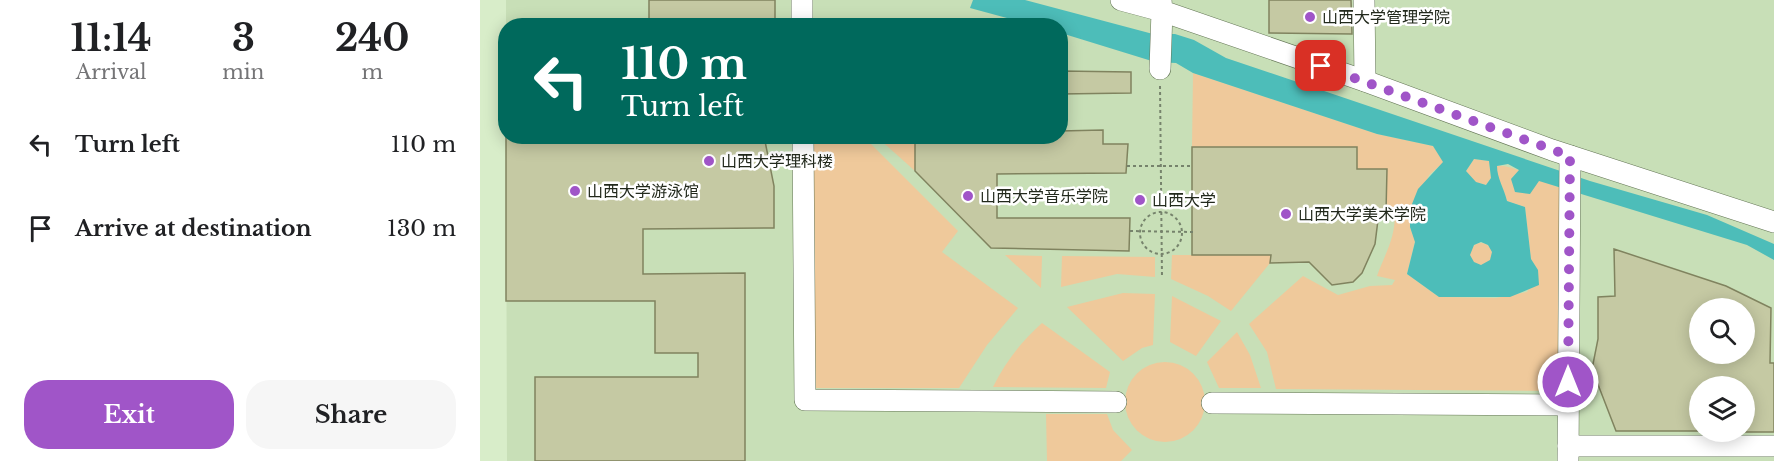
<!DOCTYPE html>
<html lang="en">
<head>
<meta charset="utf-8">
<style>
  :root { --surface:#fff; --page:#f6f6f6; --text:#202124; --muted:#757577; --accent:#a055c8 }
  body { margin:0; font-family:"Libre Baskerville","Noto Sans SC",serif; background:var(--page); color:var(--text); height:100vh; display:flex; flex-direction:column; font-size:22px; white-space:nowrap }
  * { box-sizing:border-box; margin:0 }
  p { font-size:20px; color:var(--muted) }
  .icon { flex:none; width:33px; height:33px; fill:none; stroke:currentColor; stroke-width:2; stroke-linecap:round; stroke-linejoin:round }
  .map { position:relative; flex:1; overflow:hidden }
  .side { display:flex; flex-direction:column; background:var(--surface); width:480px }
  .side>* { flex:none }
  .hud { position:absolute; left:18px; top:18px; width:570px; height:126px; border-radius:24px; box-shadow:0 3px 15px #0003; background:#00695c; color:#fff; overflow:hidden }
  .tools { position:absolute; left:1209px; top:298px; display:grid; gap:12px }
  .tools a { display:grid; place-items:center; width:66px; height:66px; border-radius:50%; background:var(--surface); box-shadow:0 3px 15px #0003; font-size:30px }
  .pin { position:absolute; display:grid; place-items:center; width:51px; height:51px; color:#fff; margin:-26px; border-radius:12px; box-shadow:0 3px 9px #0006 }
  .me { position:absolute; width:66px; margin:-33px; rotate:0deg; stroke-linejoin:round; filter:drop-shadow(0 0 4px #0008) }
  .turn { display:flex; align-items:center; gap:21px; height:126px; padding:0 24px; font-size:27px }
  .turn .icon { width:78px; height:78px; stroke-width:2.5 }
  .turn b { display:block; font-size:42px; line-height:51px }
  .eta { display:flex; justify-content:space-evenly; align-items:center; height:102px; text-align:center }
  .eta b { font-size:36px; font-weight:700; line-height:42px }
  .button { display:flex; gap:12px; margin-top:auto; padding:12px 24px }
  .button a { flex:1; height:69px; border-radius:24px; background:var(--accent); color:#fff; font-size:24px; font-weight:700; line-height:69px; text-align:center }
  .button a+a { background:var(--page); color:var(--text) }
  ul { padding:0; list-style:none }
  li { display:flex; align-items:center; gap:18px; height:84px; padding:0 24px }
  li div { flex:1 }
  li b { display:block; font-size:22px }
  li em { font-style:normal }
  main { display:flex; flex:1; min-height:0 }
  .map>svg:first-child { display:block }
  .built { fill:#c8dfb7; fill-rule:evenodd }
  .green { fill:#efc99b }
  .water { fill:#4dbdb9; fill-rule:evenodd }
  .building { fill:#c5c9a3; stroke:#80835f; stroke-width:1.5; fill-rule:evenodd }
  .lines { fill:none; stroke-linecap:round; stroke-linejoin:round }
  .minor-casing { stroke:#637555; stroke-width:22 }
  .path { stroke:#76836c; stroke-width:2; stroke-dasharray:3 3; stroke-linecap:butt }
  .minor { stroke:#fff; stroke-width:21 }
  .path-bridge { stroke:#76836c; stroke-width:2; stroke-dasharray:3 3; stroke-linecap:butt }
  .route { stroke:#a055c8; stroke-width:10; stroke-dasharray:0 18 }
  .poi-dot { fill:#a055c8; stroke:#fff; stroke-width:2 }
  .labels { text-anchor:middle; stroke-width:5; stroke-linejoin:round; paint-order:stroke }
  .poi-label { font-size:16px; fill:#22291c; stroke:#fff; text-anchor:start }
</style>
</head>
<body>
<main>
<section class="side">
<div class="eta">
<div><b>11:14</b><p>Arrival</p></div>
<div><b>3</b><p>min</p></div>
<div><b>240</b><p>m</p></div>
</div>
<ul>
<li><svg class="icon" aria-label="left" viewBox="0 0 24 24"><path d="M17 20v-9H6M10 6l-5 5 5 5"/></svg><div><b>Turn left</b></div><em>110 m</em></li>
<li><svg class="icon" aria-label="arrive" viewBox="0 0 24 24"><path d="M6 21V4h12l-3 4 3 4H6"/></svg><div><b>Arrive at destination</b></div><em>130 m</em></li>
</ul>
<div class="button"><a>Exit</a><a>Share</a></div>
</section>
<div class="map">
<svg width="1294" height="461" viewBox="0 0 1294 461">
  <rect width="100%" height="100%" fill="#d8edc9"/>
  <path class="built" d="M 26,0 L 1294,0 L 1294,461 L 27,461 L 26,137 L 580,136 L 580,26 L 26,26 ZM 1220,309 L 1264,309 L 1264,354 L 1220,354 ZM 1220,387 L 1264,387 L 1264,432 L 1220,432 Z"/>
  <g class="green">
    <path d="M 713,73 L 897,134 L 953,146 L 964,162 L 949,175 L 930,227 L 935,241 L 927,274 L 959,297 L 1016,298 L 1047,292 L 1058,270 L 1051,259 L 1045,207 L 1027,201 C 1024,188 1017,178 1016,166 C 1032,163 1064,183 1083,189 L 1083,391 L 796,389 L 787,352 L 769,324 L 823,276 L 858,295 L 890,286 L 912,285 L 915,280 L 897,276 C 906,251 915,240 915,212 L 906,212 L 907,169 L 877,169 L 877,147 L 712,147 Z"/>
    <path d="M 332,137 L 384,137 L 478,231 L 462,252 L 538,308 L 507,345 L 479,388 L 334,388 Z"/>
    <path d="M 397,137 L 435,137 L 435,171 Z"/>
    <path d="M 994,159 L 1009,161 L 1011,178 L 1006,185 L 995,182 L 986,171 Z"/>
    <circle cx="1001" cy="254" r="11"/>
    <path d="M 525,255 L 562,256 L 561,288 Z"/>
    <path d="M 692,255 L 791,255 L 790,263 L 751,311 L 728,296 L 691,279 Z"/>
    <path d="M 582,256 L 675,257 L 675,277 L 637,274 L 581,287 Z"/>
    <path d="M 643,293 L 675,294 L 673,345 L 662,348 L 643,361 L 587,307 Z"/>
    <path d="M 692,296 L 741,321 L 716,356 L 690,342 Z"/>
    <path d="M 562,323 L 630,372 L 626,388 L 513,387 C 526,361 541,342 562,323 Z"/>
    <path d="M 757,332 L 770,355 L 781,388 L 739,388 L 727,362 Z"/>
    <circle cx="685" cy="402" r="40"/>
    <path d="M 566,414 L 627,414 L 633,430 L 652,450 L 641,461 L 567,461 Z"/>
  </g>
  <path class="water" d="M 493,0 L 545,0 L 673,34 L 695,34 L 714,40 L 746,58 L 1110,181 L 1227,215 L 1294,244 L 1294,260 L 1267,245 L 1059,181 L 1050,194 L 1035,192 L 1031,179 L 1039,170 L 1028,164 L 1017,166 C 1017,178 1024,188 1027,201 L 1045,207 L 1051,259 L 1058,270 L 1059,285 L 1030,297 L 959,297 L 927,274 L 935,242 L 930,227 L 930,209 L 938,189 L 963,162 L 953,146 L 897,134 L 713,73 L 696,63 L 675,62 L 581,33 L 580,26 L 553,25 L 490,8 ZM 994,159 L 1009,161 L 1011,178 L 1006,185 L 996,182 L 986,171 ZM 1001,242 L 1008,245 L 1012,252 L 1010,260 L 1001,265 L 994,262 L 990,255 L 994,245 Z"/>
  <g class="building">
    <rect x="169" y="0" width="126" height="26"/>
    <path d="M 789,0 L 871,0 L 872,34 L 789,33 Z"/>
    <path d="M 580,71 L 651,72 L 651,93 L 580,94 Z"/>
    <path d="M 623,130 L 623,144 L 648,144 L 646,173 L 517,174 L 517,218 L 650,218 L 649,251 L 511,248 L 435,171 L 435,136 L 580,136 L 580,131 Z"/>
    <path d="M 26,136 L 284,136 L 294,186 L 294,228 L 163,229 L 163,274 L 265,273 L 265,461 L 55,461 L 55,377 L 218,377 L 218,353 L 175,353 L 175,301 L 26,301 Z"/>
    <path d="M 712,147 L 877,147 L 877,169 L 907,169 L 906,212 L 899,212 L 895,244 L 882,273 L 873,282 L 852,285 L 829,262 L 790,263 L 791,255 L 712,255 Z"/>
    <path d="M 1134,249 L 1246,286 L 1291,308 L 1290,363 L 1294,363 L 1294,432 L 1264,432 L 1264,387 L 1220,387 L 1220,431 L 1136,431 L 1112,369 L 1118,339 L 1118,297 L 1135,296 ZM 1220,309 L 1264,309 L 1264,354 L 1220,354 Z"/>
  </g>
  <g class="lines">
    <defs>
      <g id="minor">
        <path d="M 322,0 L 322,26"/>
        <path d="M 641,0 L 682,11 L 680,69"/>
        <path d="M 681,0 L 682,11 L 885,81 L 1072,150 L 1294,222"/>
        <path d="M 884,0 L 885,81"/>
        <path d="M 323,136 L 325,400 L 636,402"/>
        <path d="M 732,403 L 1088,405"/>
        <path d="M 1088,446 L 1294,446"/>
        <path d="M 1088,461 L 1090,156"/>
      </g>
    </defs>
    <use href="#minor" class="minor-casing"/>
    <path class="path" d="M 680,86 L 682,278"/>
    <use href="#minor" class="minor"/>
    <g class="path-bridge">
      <path d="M 647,166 L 712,166"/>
      <circle cx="681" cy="233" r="21"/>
      <path d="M 650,231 L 713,232"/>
    </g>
  </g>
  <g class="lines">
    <path class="route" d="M 841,66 L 1090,156 L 1088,382"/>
  </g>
  <g class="poi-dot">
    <circle cx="830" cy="17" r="6"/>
    <circle cx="229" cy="161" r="6"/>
    <circle cx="95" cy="191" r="6"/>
    <circle cx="488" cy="196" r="6"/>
    <circle cx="660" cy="200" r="6"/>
    <circle cx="806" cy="214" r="6"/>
  </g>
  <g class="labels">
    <g class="poi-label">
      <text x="842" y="23">山西大学管理学院</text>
      <text x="241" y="167">山西大学理科楼</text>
      <text x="107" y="197">山西大学游泳馆</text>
      <text x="500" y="202">山西大学音乐学院</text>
      <text x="672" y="206">山西大学</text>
      <text x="818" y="220">山西大学美术学院</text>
    </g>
  </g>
</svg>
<div class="tools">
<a><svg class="icon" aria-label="search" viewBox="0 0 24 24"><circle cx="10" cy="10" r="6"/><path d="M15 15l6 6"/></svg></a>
<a><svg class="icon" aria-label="layers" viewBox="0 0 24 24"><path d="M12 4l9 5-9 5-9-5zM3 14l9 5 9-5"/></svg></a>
</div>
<div class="pin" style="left:841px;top:66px;background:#d93025"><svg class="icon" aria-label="arrive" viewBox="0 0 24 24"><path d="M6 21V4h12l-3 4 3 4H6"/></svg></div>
<svg class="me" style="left:1088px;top:382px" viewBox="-20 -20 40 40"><circle r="17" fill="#a055c8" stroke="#fff" stroke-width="3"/><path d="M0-11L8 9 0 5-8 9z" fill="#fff"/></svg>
<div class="hud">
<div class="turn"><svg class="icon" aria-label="left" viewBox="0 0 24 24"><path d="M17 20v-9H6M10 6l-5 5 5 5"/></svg><div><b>110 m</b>Turn left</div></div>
</div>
</div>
</main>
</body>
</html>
